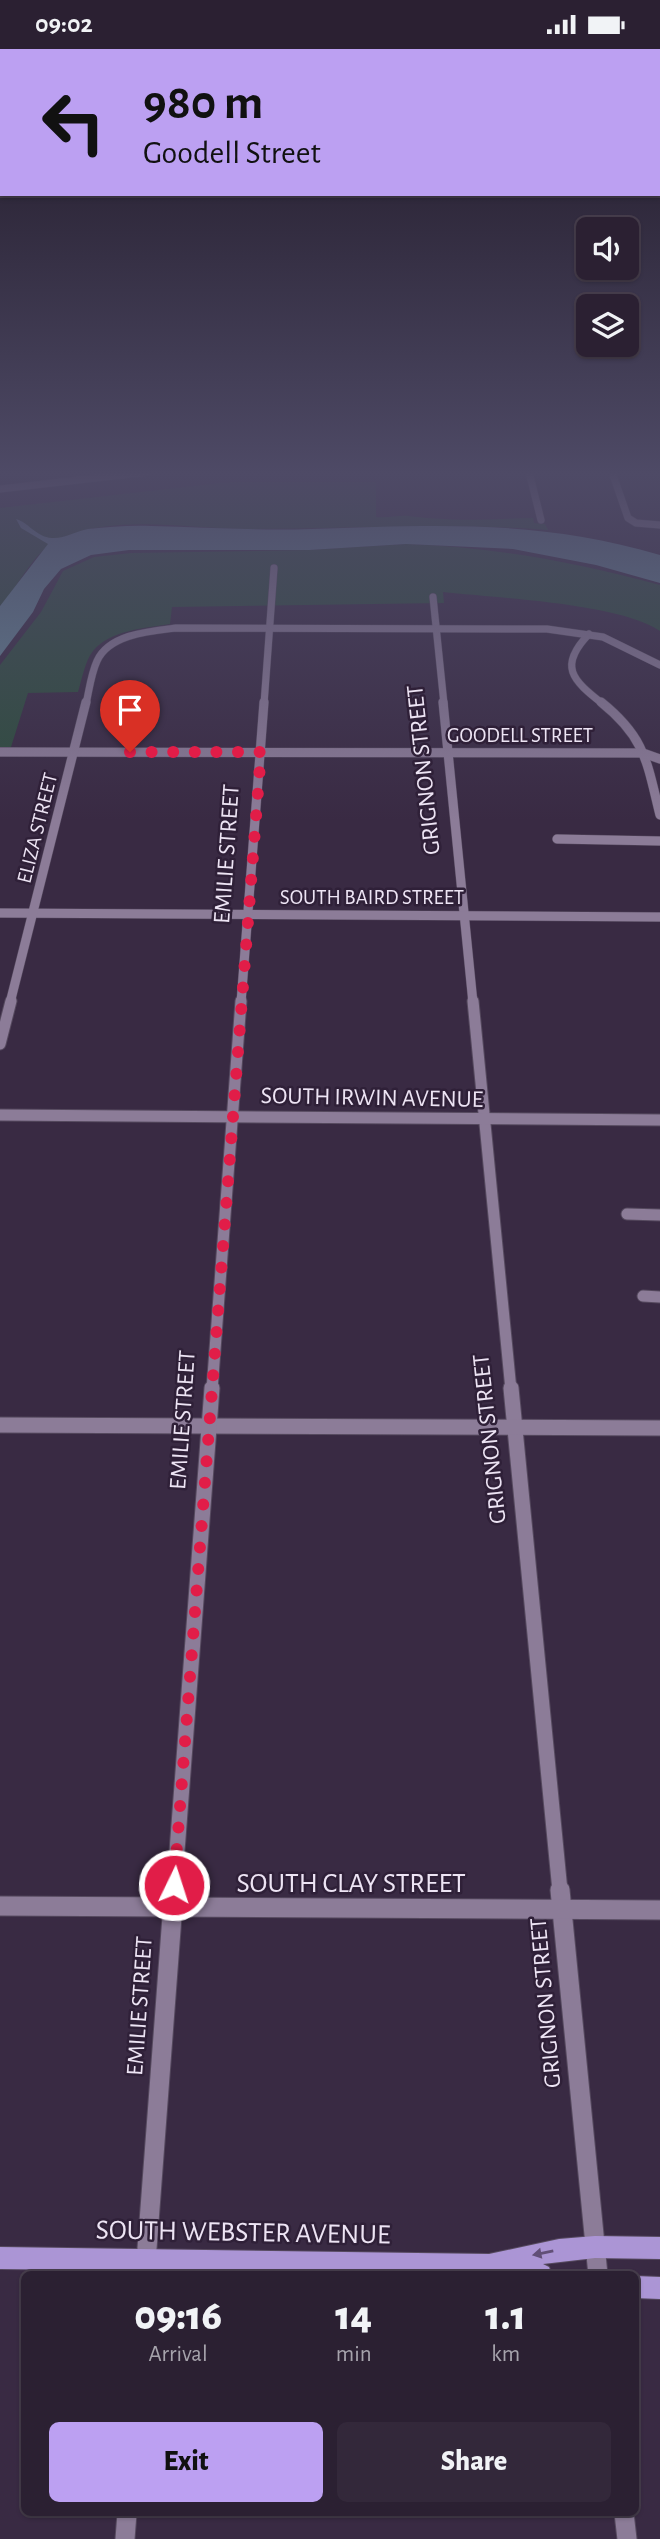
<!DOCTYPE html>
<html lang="en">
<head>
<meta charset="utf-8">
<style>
  :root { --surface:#2b2032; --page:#33283a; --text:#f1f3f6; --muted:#a6a3ac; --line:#473e4d; --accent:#bca0f2 }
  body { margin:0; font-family:"Alegreya Sans",sans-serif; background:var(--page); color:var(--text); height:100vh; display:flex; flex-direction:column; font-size:26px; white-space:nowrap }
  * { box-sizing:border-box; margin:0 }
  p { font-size:23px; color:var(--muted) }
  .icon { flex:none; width:38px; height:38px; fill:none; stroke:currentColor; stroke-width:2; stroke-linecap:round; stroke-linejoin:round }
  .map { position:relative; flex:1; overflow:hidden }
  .sheet { position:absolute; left:21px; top:2222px; width:618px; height:245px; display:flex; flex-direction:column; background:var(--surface); border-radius:10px; box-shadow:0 2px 5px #0004,0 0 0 2px var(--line) }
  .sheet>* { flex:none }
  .hud { position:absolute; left:0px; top:0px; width:662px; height:147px; box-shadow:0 2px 5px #0004,0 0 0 2px var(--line); background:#bca0f2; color:#111; overflow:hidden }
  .controls { position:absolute; left:576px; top:168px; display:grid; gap:14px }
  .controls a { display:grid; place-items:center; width:63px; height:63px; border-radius:10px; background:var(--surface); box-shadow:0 2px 5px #0004,0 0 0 2px var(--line); font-size:35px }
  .pin { position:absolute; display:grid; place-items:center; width:60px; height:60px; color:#fff; margin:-72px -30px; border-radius:50% 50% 50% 0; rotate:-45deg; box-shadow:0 0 7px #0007 }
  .pin .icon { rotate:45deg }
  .me { position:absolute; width:77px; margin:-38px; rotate:4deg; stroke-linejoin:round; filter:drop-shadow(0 0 5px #0008) }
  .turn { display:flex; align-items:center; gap:24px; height:147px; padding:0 28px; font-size:32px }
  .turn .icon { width:91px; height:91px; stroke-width:2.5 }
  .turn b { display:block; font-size:49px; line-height:60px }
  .eta { display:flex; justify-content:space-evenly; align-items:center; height:119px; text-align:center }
  .eta b { font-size:42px; font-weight:800; line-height:49px }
  .action { display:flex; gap:14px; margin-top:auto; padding:14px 28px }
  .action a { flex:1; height:80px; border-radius:10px; background:var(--accent); color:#111; font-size:28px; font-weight:800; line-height:80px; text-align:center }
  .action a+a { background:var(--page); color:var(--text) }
  .status { display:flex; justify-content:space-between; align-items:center; height:49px; padding:0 35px; background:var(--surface); direction:ltr }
  .status svg { height:19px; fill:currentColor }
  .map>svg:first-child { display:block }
  .green { fill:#2e4c3d }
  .water { fill:#648495 }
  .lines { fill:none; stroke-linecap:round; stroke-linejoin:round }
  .minor-far4-casing { stroke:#55495e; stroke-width:8 }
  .minor-far3-casing { stroke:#55495e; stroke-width:10 }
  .minor-far2-casing { stroke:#55495e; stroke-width:13 }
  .minor-far1-casing { stroke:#55495e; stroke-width:17 }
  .minor-casing { stroke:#55495e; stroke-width:21 }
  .major-casing { stroke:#55495e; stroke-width:2 }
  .minor-far4 { stroke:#8c7c98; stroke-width:7 }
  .minor-far3 { stroke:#8c7c98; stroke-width:9 }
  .minor-far2 { stroke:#8c7c98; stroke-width:11 }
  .minor-far1 { stroke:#8c7c98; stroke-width:15 }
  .minor { stroke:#8c7c98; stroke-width:19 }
  .major { fill:#ab95d5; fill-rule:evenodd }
  .oneway { fill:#614f77 }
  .route { stroke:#e11d48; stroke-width:12; stroke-dasharray:0 21.6 }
  .labels { text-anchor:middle; stroke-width:5; stroke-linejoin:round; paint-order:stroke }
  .far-street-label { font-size:21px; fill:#ede4f4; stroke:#2f2038 }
  .street-label { font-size:24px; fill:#ede4f4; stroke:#2f2038 }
  .near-street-label { font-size:28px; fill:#ede4f4; stroke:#2f2038 }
</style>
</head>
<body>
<div class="status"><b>09:02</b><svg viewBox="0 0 49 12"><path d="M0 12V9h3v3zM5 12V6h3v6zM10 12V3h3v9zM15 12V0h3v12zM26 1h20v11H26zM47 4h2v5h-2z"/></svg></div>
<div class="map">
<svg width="660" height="2490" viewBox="0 0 660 2490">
  <rect width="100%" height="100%" fill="#392a43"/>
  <g class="green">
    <path d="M 229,433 L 376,433 L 376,468 C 387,469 399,466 409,467 C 452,473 492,470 533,469 L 534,474 L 545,475 L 548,481 C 448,473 349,480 249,480 C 190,480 120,465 64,488 C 34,499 21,535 0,557 L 0,459 Z"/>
    <path d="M 406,495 C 494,498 576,513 660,536 L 660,582 C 619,554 497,549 443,543 L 444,554 L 172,558 L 170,575 C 146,579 110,581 93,602 C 85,612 82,630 78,643 L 28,644 L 11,698 L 0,698 L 0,616 L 41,563 L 63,522 L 94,508 L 131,504 L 309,501 Z"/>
  </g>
  <path class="water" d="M 16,470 C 28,473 36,488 52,489 C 64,490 76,482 88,480 C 109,478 130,476 151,477 C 205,478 258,482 311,480 C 436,476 538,470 660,506 L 660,534 L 596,516 L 513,500 L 406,495 L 309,501 L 129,501 L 91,506 L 61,520 L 44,540 L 33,563 L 0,607 L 0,557 L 48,495 L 21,479 Z"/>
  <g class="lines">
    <defs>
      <g id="minor-far4">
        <path d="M 529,423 L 541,471"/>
        <path d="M 612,423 L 628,469 L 636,474 L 660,476"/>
        <path d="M 0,440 L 148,423"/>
        <path d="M 433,548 L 444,655"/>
        <path d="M 589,585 C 558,617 572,631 603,655"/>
        <path d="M 86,655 C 89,642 91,625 97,612 C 109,585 151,582 176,579 L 547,580 L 603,588 L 660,616"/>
        <path d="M 264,655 L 274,519"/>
      </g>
      <g id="minor-far3">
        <path d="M 443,653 L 473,954"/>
        <path d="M 601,653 C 646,689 647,714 660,766"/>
        <path d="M 0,703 L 643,704 L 660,710"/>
        <path d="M 557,790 L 660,792"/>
        <path d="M 0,864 L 660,868"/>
        <path d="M 10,954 L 86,653"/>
        <path d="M 241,954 L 264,653"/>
      </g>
      <g id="minor-far2">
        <path d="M 473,952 L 511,1341"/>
        <path d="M 0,995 L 11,952"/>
        <path d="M 0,1066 L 660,1071"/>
        <path d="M 627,1165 L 660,1166"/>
        <path d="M 643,1247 L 660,1248"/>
        <path d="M 212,1341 L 241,952"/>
      </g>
      <g id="minor-far1">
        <path d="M 511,1339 L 560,1842"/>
        <path d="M 0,1376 L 660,1379"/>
        <path d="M 174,1842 L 212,1339"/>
      </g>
      <g id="minor">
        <path d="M 560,1841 L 598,2226"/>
        <path d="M 0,1857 L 660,1861"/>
        <path d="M 145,2226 L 174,1841"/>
        <path d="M 624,2464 L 627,2490"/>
        <path d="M 125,2490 L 127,2464"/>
      </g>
      <g id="major">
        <path d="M 595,2187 L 660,2188 L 660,2210 L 595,2209 L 543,2215 L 549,2218 L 552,2226 L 0,2220 L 0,2198 L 489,2205 L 559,2190 Z"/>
        <path d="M 635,2227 L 660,2228 L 660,2250 L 635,2249 Z"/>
      </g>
    </defs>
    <use href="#minor-far4" class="minor-far4-casing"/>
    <use href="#minor-far3" class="minor-far3-casing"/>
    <use href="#minor-far2" class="minor-far2-casing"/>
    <use href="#minor-far1" class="minor-far1-casing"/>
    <use href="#minor" class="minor-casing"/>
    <use href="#major" class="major-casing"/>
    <use href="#minor-far4" class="minor-far4"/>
    <use href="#minor-far3" class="minor-far3"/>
    <use href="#minor-far2" class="minor-far2"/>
    <use href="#minor-far1" class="minor-far1"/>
    <use href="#minor" class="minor"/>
    <use href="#major" class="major"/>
  </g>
  <defs><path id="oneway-solid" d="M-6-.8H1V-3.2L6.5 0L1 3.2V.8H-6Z" transform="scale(1.75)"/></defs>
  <use class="oneway" href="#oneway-solid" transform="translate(543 2204) rotate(169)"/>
  <linearGradient id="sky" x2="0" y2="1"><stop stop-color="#1f1725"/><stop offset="0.55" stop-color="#4e4a66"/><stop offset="1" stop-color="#4e4a66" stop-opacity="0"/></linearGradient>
  <rect width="660" height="772" fill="url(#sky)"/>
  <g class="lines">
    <path class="route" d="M 130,703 L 261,703 L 174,1836"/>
  </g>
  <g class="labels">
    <g class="far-street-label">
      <text x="520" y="693">GOODELL STREET</text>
      <text transform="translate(37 779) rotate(-76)" y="7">ELIZA STREET</text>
      <text x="372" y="855">SOUTH BAIRD STREET</text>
    </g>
    <g class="street-label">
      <text transform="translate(423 721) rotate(-96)" y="8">GRIGNON STREET</text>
      <text transform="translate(226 805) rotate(-86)" y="8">EMILIE STREET</text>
      <text transform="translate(372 1048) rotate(1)" y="8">SOUTH IRWIN AVENUE</text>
      <text transform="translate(182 1371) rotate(-86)" y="8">EMILIE STREET</text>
      <text transform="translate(489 1390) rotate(-96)" y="8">GRIGNON STREET</text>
      <text transform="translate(545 1954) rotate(-95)" y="8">GRIGNON STREET</text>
      <text transform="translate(139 1957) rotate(-86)" y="8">EMILIE STREET</text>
    </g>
    <g class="near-street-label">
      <text x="351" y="1843">SOUTH CLAY STREET</text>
      <text transform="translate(243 2182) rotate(1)" y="10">SOUTH WEBSTER AVENUE</text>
    </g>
  </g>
</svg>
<div class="controls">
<a><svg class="icon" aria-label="sound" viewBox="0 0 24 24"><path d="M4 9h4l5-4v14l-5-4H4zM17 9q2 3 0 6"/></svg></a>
<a><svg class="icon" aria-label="layers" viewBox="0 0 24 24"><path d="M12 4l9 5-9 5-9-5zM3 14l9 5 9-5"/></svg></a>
</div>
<div class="pin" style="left:130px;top:703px;background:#d93025"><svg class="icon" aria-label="arrive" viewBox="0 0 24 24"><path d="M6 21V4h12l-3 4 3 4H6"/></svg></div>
<svg class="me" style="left:174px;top:1836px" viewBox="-20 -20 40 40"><circle r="17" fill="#e11d48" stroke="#fff" stroke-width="3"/><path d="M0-11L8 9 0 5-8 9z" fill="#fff"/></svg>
<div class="hud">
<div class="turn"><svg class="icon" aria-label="left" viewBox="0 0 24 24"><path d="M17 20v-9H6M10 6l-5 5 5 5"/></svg><div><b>980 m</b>Goodell Street</div></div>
</div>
<section class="sheet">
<div class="eta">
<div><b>09:16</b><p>Arrival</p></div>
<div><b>14</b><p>min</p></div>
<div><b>1.1</b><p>km</p></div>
</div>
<div class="action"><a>Exit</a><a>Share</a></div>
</section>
</div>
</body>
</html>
